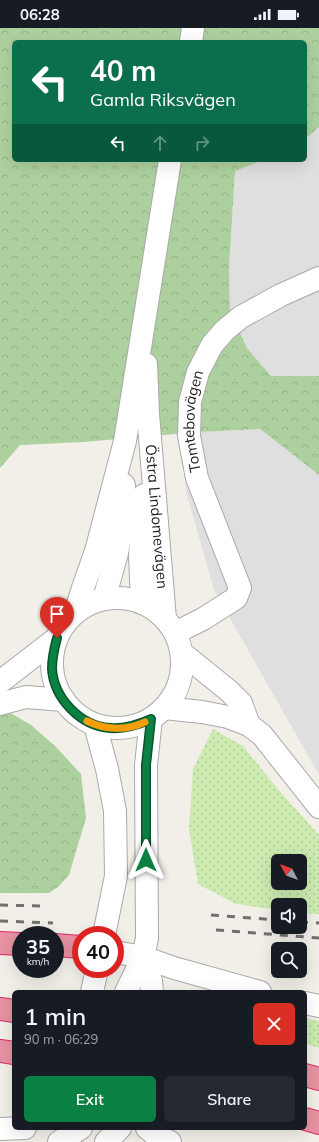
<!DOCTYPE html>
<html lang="en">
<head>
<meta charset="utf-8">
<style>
  :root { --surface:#171b24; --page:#242831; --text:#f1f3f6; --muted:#9ea1a6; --accent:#0b8043 }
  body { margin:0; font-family:Mulish,sans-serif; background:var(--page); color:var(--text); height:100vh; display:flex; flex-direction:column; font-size:15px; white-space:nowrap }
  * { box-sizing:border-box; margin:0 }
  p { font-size:13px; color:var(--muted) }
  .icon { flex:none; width:22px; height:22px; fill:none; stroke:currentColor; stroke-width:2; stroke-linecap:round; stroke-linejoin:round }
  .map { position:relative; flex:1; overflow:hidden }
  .side { position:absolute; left:12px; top:962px; width:295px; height:140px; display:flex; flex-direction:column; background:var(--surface); border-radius:6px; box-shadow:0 4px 16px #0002 }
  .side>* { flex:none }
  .hud { position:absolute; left:12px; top:12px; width:295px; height:122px; border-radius:6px; box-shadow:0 4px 16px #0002; background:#0b6e4f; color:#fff; overflow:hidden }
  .needle { width:26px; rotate:311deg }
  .buttons { position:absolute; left:271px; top:826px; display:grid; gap:8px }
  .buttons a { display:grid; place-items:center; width:36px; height:36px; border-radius:6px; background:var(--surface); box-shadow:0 4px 16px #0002; font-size:20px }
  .speed { position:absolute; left:12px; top:898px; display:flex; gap:8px; font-size:20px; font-weight:700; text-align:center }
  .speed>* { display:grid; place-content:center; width:52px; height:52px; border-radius:50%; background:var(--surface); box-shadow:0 4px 16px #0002; line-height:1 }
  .speed small { font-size:10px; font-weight:400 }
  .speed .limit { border:6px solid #d22; background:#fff; color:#111 }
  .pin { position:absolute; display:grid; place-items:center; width:34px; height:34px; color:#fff; margin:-41px -17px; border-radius:50% 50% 50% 0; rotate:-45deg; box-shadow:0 0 4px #0007 }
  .pin .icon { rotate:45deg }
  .me { position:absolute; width:44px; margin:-22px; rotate:0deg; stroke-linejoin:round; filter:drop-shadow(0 0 3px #0008) }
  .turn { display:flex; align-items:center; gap:14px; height:84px; padding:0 12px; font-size:18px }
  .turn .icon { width:52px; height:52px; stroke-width:2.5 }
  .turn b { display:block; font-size:28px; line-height:34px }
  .lanes { display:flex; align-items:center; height:38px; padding:0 12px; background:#0003; justify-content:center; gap:20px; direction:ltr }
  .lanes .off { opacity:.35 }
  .round { display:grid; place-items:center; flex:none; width:42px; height:42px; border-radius:6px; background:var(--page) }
  .headline { display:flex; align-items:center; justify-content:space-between; height:68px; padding:0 12px }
  h1 { font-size:24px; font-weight:600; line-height:30px }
  .action { display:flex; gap:8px; margin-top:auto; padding:8px 12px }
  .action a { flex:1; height:46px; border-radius:6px; background:var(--accent); color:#fff; font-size:16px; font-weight:600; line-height:46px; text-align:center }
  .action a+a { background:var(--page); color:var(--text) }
  .status { display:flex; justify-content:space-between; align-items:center; height:28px; padding:0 20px; background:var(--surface); direction:ltr }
  .status svg { height:11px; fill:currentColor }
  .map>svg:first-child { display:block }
  .residential { fill:#e0dfdf }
  .grass { fill:url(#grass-dots); fill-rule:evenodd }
  .forest { fill:url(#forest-crowns) }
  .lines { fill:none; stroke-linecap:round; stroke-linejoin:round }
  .minor-casing { stroke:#a9a9a9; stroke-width:24 }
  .highway-casing { stroke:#dc2a67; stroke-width:24 }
  .minor { stroke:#fff; stroke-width:22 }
  .highway { stroke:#e892a2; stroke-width:22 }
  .rail { stroke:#707070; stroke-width:3; stroke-dasharray:8 8; stroke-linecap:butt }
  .route-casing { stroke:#07532c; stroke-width:10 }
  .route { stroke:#0b8043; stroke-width:7 }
  .slow { stroke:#f59e0b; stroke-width:7 }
  .labels { text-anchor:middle; stroke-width:3; stroke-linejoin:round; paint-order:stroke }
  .street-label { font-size:15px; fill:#222; stroke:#fff }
</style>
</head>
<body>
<div class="status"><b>06:28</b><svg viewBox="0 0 49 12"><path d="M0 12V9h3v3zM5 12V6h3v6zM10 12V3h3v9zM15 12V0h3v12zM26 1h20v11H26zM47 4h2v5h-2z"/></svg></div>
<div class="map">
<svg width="319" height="1114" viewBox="0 0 319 1114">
  <defs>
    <pattern id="grass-dots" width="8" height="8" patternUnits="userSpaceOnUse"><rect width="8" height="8" fill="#cdebb0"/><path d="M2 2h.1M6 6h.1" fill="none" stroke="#b0c997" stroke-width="1.8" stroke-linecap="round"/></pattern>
    <pattern id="forest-crowns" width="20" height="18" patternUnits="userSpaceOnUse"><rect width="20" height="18" fill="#add19e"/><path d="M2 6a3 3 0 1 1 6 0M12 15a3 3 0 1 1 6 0" fill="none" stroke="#95b388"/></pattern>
  </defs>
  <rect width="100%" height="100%" fill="#f2efe9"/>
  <g class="residential">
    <path d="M 319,99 L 319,348 L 271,348 L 247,320 L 230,283 L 229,240 L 235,143 L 264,132 L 305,132 L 305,111 Z"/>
    <path d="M 260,401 L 319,447 L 319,747 L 214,562 L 187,467 L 179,405 Z"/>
  </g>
  <g class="grass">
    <path d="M 213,701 L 243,718 L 277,760 L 319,807 L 319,886 L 300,885 L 300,877 L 278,877 L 278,882 L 236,876 L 198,856 L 189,801 L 193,741 ZM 278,833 L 300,833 L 300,855 L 278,855 Z"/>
    <path d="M 305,990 L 319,993 L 319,1020 L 305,1016 Z"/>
  </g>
  <g class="forest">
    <path d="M 0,0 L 319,0 L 319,99 L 305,111 L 305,14 L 14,14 L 14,132 L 264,132 L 235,143 L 229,240 L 230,283 L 247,320 L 271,348 L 319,348 L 319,447 L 260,401 L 198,404 L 84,414 L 20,417 L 0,440 Z"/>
    <path d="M 9,684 L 31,697 L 55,718 L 81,746 L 86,790 L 69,847 L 58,859 L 49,865 L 0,865 L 0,688 Z"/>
  </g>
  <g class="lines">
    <defs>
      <g id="minor">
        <path d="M 191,14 L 193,0"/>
        <path id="s1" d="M 146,336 L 148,386 L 165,591"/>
        <circle cx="117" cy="635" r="65"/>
        <path d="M 104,571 L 117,525 L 122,496 L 124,457"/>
        <path d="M 142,575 L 140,527 L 144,467"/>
        <path d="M 75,585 L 83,560 L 96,523 L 125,413 L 170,132"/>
        <path id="s2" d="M 175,605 L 203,591 L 236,570 L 240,560 L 197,450 L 189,408 L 190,374 L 198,344 L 212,317 L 225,302 L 241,289 L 281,267 L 319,250"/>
        <path d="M 182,625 L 229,663 L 241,675 L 249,697"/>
        <path d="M 0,654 L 57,610"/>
        <path d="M 0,676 L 26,669 L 64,672"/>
        <path d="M 164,680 L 202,684 L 228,689 L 249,697 L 262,707 L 319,779"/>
        <path d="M 95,697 L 107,741 L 115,783 L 116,848 L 104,907"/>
        <path d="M 115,924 L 143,929 L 174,940 L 260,964"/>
        <path d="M 143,929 L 151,953 L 152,964"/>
        <path d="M 92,964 L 97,941"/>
        <path d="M 126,964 L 143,929 L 147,910 L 146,737 L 151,691"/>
        <path d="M 305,975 L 319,978"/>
        <path d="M 147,1100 L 157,1108 L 170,1114"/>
        <path d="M 0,1101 L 25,1100"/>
        <path d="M 59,1114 L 81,1100"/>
        <path d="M 106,1114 L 120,1100"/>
      </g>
      <g id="highway">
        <path d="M 0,915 L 21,916"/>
        <path d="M 55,917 L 81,919"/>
        <path d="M 0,981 L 14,983"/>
        <path d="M 0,1023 L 14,1025"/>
        <path d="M 305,1047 L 319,1051"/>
        <path d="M 305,1091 L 319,1095"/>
      </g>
    </defs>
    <use href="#minor" class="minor-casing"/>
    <use href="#highway" class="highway-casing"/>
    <use href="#minor" class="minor"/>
    <use href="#highway" class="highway"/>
    <g class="rail">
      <path d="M 0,877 L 42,878"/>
      <path d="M 211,887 L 278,892"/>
      <path d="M 0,893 L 53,895"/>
      <path d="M 300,894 L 319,895"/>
      <path d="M 216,902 L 319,910"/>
    </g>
  </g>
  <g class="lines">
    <defs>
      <path id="route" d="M 57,610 C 54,621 52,630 52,641 C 54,670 80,698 110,700 C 125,701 138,697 151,691 L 146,737 L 146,832"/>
    </defs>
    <use href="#route" class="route-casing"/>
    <use href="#route" class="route"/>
    <path class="slow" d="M 87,693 C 105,702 127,703 145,694"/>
  </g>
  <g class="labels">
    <g class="street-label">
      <text dy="5" stroke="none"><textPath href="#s2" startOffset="257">Tomtebovägen</textPath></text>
      <text dy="5" stroke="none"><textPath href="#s1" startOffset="153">Östra Lindomevägen</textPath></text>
    </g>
  </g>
</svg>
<div class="buttons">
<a><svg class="needle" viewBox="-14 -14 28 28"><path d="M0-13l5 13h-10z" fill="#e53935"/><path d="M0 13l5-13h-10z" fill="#9ea1a6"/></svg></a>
<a><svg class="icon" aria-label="sound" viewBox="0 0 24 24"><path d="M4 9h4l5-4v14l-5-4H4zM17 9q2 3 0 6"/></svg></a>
<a><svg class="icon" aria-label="search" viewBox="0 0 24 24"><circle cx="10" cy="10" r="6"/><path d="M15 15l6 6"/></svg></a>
</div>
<div class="speed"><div>35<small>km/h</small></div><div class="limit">40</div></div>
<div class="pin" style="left:57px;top:610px;background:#d93025"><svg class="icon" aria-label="arrive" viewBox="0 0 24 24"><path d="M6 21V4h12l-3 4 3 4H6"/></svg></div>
<svg class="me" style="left:146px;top:832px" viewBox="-20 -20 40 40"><path d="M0-17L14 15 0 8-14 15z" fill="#0b8043" stroke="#fff" stroke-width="4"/></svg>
<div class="hud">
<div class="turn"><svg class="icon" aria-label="left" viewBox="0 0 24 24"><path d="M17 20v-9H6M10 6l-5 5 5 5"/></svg><div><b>40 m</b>Gamla Riksvägen</div></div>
<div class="lanes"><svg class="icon" aria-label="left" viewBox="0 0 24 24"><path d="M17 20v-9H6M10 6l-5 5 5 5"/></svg><svg class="icon off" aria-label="ahead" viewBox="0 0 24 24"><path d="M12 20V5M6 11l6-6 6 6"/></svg><svg class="icon off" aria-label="right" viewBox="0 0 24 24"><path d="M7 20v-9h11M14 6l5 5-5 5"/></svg></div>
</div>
<section class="side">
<div class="headline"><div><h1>1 min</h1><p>90 m · 06:29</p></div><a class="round" style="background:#d93025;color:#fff"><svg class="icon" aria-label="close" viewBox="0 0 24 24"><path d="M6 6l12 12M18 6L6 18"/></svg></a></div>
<div class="action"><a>Exit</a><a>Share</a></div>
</section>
</div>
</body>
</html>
